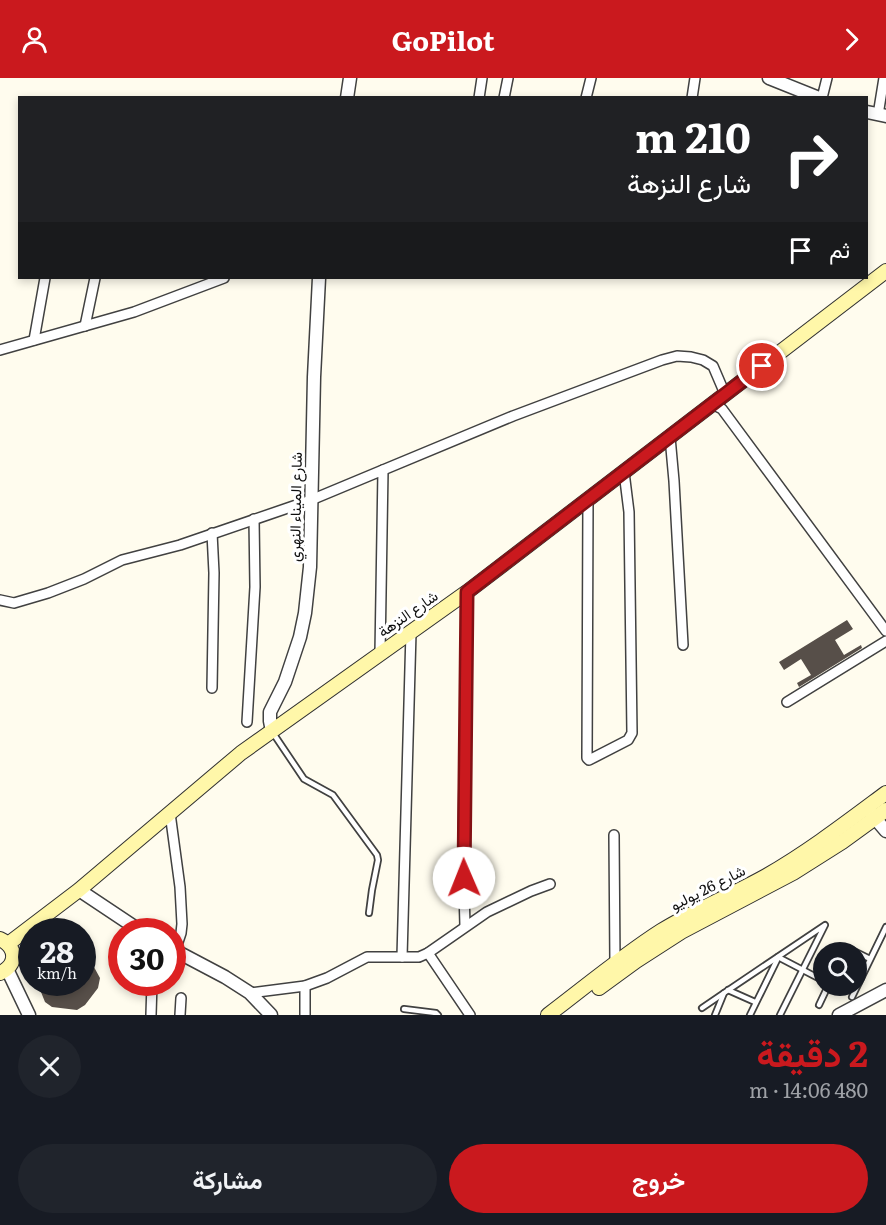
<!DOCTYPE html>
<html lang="ar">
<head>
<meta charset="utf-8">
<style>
  :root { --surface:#171b24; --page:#20242c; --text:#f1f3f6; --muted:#9ea1a6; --accent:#ca191e }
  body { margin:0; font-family:Literata,Vazirmatn,serif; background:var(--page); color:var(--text); direction:rtl; height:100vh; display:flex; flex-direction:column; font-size:22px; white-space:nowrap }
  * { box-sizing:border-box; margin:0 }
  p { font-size:20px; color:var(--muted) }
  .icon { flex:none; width:33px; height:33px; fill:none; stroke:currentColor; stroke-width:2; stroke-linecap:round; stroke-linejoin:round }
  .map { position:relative; height:937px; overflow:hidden; direction:ltr }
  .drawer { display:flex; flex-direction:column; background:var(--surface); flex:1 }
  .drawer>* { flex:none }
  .top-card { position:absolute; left:18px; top:18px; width:850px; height:183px; border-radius:0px; box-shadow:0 3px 9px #0003; direction:rtl; background:#202124; color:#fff; overflow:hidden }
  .controls { position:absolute; left:813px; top:864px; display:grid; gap:12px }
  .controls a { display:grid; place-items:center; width:54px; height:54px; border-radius:50%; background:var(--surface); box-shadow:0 3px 9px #0003; font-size:30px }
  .speed { position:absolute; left:18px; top:840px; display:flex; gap:12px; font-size:30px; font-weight:700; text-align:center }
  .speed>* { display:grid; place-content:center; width:78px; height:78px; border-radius:50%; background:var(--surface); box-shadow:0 3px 9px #0003; line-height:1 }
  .speed small { font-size:15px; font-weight:400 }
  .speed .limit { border:9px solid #d22; background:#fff; color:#111 }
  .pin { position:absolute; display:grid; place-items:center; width:51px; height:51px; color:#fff; margin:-26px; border:3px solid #fff; border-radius:50%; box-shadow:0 2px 6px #0007 }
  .me { position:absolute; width:66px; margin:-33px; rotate:359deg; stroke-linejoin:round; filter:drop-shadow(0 0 4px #0008) }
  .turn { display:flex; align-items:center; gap:21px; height:126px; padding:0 18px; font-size:27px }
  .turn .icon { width:78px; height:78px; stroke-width:2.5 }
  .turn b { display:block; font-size:42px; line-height:51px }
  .then { display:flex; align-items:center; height:57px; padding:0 18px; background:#0003; gap:12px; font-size:22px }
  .round { display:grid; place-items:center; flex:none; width:63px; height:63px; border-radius:32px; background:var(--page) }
  .headline { display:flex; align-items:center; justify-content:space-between; height:102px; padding:0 18px }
  h1 { font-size:36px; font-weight:700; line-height:45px; color:var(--accent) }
  .action { display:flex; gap:12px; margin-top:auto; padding:12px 18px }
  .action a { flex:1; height:69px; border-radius:36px; background:var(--accent); color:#fff; font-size:24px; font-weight:700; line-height:69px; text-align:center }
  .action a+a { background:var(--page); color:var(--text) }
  header { display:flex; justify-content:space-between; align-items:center; height:78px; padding:0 18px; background:var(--accent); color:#fff; font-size:27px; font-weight:700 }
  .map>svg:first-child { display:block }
  .building { fill:#574f49 }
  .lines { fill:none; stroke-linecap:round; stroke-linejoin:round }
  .service-casing { stroke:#414141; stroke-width:8 }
  .minor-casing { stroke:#414141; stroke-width:12 }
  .tertiary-casing { stroke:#414141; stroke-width:15 }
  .secondary-casing { stroke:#303030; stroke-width:16 }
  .service { stroke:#fff; stroke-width:4.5 }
  .minor { stroke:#fff; stroke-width:9 }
  .tertiary { stroke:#fff; stroke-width:12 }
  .secondary { stroke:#fff7a9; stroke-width:14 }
  .route-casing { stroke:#831014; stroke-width:15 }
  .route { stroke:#ca191e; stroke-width:10 }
  .labels { text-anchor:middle; stroke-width:6; stroke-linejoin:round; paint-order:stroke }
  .street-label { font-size:15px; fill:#0e0e0e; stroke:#fff }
</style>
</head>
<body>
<header><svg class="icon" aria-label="forward" viewBox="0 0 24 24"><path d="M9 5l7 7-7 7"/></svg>GoPilot<svg class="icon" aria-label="person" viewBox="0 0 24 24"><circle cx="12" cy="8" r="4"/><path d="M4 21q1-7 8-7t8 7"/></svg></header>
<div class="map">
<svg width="886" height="937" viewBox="0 0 886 937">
  <rect width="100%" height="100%" fill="#fffcee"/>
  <g class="building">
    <path d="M 847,542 L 853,551 L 835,562 L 844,577 L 861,567 L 862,570 L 799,609 L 797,605 L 811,597 L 801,581 L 784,592 L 779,584 Z"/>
    <path d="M 82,874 L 89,880 L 100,900 L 98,910 L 85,927 L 77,932 L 52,929 L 45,924 L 37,904 L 57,904 L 61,912 L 72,913 L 78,904 L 82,904 Z"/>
  </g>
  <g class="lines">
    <defs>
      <g id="service">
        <path d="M 273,655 L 304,701 L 333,717 L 377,777 L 378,782 L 372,812 L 369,835"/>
        <path d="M 845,874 L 848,870 L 870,881"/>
        <path d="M 778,879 L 824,903"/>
        <path d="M 728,912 L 755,924"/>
        <path d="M 852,919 L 886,849"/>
        <path d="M 819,927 L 828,908"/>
        <path d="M 702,930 L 724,915"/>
        <path d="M 404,931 L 436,935 L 438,937"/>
        <path d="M 715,937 L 724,915 L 825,847 L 780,937"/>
        <path d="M 750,937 L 777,882"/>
      </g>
      <g id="minor">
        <path d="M 479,20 L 482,0"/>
        <path d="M 504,20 L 508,0"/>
        <path d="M 586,20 L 591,0"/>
        <path d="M 692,20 L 695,0"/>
        <path d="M 822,20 L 827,0"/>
        <path d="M 878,37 L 884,0"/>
        <path d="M 85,248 L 95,200"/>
        <path d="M 34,262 L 45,200"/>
        <path d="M 0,272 L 134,234 L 224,200"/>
        <path d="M 712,326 L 722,331 L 886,553"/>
        <path d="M 670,359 L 674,403 L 683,567"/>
        <path d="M 383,392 L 513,338 L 662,282 L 677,278 L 691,279 L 703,282 L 713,288 L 725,316"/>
        <path d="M 588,421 L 587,680 L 589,682 L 628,662 L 632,655 L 629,434 L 624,394"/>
        <path d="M 0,522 L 14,525 L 48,515 L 84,501 L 122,482 L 180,467 L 311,422 L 383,392 L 380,576"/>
        <path d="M 212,610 L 214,495 L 212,455"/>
        <path d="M 787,624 L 886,563"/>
        <path d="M 247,644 L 255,509 L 254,441"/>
        <path d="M 170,735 L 180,809 L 182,846 L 181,855 L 175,873"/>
        <path d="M 614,757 L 615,886"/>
        <path d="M 465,848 L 463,776 L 467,514"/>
        <path d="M 428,875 L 470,937"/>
        <path d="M 402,879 L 411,554"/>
        <path d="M 250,915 L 305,908 L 327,900 L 367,879 L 419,879 L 428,875 L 487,834 L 531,813 L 550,806"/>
        <path d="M 151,937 L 152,904"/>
        <path d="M 180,937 L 181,920"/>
        <path d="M 305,937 L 305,908"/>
      </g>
      <g id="tertiary">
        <path d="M 769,0 L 819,20"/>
        <path d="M 347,20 L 350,0"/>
        <path d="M 867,34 L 886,38"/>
        <path d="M 272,653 L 270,643 L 270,634 L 285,604 L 300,559 L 305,535 L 310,489 L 314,299 L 319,200"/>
        <path d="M 869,733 L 886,753"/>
        <path d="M 79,812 L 142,854"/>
        <path d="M 172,871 L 225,899 L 250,915 L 271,937"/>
        <path d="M 7,891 L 29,937"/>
        <path d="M 839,937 L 886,912"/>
      </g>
      <g id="secondary">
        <path d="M 0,861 C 17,869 18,887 0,895"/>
        <path d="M 8,866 L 79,812 L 241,675 L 467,514 L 886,193"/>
        <path d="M 599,910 L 636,883 L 681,854 L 793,795 L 842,764 L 886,732"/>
        <path d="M 548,937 C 585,909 622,878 661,853 C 695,832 732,817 766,798 C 808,774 847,744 886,715"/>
      </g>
    </defs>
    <use href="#service" class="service-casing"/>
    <use href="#minor" class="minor-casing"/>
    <use href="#tertiary" class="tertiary-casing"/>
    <use href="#secondary" class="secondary-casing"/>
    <use href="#service" class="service"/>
    <use href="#minor" class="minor"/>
    <use href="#tertiary" class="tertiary"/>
    <use href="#secondary" class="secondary"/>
  </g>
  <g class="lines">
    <defs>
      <path id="route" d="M 464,800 L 467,514 L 762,288"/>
    </defs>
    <use href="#route" class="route-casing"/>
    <use href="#route" class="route"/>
  </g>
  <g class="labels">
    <g class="street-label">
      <text transform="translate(296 429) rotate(-89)" y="5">شارع الميناء النهري</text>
      <text transform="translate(408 536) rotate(-35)" y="5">شارع النزهة</text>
      <text transform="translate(708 810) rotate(-27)" y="5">شارع 26 يوليو</text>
    </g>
  </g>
</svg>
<div class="controls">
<a><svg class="icon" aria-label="search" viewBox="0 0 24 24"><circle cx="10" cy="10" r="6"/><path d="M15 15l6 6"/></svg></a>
</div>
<div class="speed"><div>28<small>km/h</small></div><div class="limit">30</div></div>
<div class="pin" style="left:762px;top:288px;background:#d93025"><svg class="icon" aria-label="arrive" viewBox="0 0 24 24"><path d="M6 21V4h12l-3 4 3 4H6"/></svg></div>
<svg class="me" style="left:464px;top:800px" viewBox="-20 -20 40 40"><circle r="19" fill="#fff"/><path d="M0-13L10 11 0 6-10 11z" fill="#ca191e"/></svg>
<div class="top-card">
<div class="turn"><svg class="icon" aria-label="right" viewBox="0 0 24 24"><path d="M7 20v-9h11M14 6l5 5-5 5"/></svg><div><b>210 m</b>شارع النزهة</div></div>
<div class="then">ثم<svg class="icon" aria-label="arrive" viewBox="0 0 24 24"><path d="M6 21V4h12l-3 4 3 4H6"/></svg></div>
</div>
</div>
<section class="drawer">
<div class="headline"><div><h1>2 دقيقة</h1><p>480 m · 14:06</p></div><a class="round"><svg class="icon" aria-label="close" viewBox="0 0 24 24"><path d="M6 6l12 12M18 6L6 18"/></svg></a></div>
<div class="action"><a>خروج</a><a>مشاركة</a></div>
</section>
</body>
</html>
